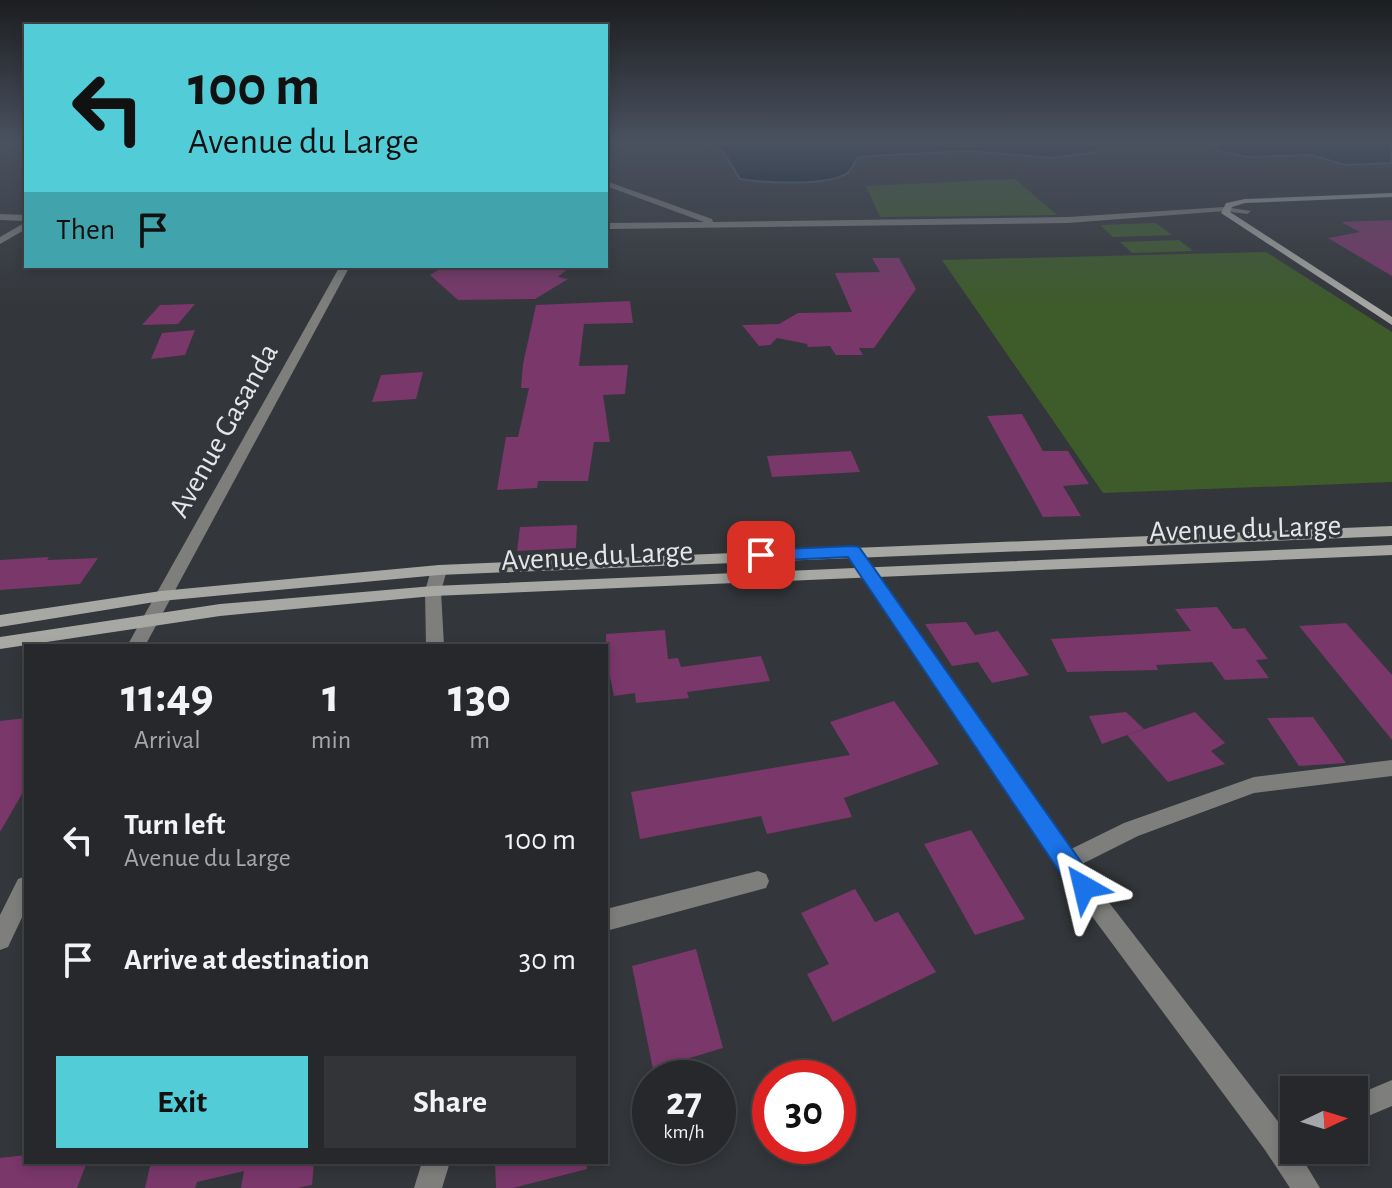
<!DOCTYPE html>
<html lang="en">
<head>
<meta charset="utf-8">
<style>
  :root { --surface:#26282c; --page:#323438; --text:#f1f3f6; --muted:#a4a6a9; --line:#424448; --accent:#52ccd6 }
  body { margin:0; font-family:"Alegreya Sans",sans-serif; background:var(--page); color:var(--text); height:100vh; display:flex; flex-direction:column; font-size:30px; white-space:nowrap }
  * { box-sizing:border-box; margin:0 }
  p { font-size:26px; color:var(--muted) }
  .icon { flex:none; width:44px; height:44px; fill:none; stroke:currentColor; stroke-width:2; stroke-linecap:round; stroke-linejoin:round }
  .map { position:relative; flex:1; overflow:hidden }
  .details { position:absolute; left:24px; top:644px; width:584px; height:520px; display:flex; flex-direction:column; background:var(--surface); border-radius:0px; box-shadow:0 4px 12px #0003,0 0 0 2px var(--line) }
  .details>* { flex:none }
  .banner { position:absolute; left:24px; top:24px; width:584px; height:244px; border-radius:0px; box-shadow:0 4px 12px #0003,0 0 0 2px var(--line); background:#52ccd6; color:#111; overflow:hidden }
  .needle { width:52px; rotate:86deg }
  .buttons { position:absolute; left:1280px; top:1076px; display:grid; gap:16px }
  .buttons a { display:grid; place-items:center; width:88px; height:88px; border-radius:0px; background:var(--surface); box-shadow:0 4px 12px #0003,0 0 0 2px var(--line); font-size:40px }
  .speed { position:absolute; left:632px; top:1060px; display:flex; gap:16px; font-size:40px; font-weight:700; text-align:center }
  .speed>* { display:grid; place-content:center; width:104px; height:104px; border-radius:50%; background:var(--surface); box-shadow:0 4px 12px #0003,0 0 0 2px var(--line); line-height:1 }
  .speed small { font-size:20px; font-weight:400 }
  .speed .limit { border:12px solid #d22; background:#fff; color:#111 }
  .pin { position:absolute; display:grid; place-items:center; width:68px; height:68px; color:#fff; margin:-34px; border-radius:16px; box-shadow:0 4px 12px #0006 }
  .me { position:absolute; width:88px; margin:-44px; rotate:323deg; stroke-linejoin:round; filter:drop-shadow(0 0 6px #0008) }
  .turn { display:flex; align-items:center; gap:28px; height:168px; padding:0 32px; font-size:36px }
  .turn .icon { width:104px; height:104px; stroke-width:2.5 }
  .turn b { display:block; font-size:56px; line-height:68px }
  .then { display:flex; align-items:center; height:76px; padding:0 32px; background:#0003; gap:16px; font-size:30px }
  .eta { display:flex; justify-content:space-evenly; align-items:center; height:136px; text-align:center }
  .eta b { font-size:48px; font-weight:700; line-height:56px }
  .action { display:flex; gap:16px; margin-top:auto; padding:16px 32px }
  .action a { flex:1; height:92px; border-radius:0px; background:var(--accent); color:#111; font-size:32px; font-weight:700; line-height:92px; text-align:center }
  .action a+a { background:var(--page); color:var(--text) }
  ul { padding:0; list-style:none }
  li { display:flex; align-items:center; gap:24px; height:120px; padding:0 32px }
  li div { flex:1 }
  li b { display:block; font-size:30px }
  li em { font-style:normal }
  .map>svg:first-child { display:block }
  .green { fill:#3e5b2a }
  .water { fill:#061c2f; stroke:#495967; stroke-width:2 }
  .building { fill:#7a376a }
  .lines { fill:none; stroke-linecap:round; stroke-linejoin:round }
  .street { fill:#7e7f7d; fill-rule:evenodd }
  .secondary { fill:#a7a8a4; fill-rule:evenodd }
  .route { fill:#1a73e8; stroke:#114b97; stroke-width:2 }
  .labels { text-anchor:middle; stroke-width:6; stroke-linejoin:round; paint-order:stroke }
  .street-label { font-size:30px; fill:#e4e6e9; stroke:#33363a }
</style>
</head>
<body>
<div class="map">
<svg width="1392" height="1188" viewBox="0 0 1392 1188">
  <rect width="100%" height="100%" fill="#33363a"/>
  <g class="green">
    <path d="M 1015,179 L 1057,215 L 880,217 L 866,186 Z"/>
    <path d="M 1156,223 L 1172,235 L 1113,237 L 1100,225 Z"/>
    <path d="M 1179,240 L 1193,251 L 1132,253 L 1120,242 Z"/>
    <path d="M 1266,252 L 1392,332 L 1392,482 L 1103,493 L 942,260 Z"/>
  </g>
  <g class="water">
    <path d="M 707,141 L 1097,141 L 1100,145 L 1096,152 L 1051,158 L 969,151 L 869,156 L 857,158 C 854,164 852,170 846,174 C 825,186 764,183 740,179 L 724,153 Z"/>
    <path d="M 1207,141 L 1392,141 L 1392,163 L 1345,165 L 1311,155 L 1248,157 L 1218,151 Z"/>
  </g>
  <g class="building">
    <path d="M 1392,220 L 1392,276 L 1328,238 L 1360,232 L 1341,222 Z"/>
    <path d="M 872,258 L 899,258 L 916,289 L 874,348 L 859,348 L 863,355 L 836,355 L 830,346 L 808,347 L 807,344 L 777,338 L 770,345 L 759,346 L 742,325 L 779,324 L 798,313 L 852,312 L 835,273 L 880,272 Z"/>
    <path d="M 445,266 L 571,266 L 558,277 L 568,279 L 535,299 L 458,300 L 430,275 Z"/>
    <path d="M 630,301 L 633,323 L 584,324 L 579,366 L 628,365 L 625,394 L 603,395 L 610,442 L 594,442 L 588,481 L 538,481 L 537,488 L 497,490 L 506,437 L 518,437 L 529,388 L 521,388 L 523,364 L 536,305 Z"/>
    <path d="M 195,304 L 178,324 L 142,325 L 160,305 Z"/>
    <path d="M 195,330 L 185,355 L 151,359 L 162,333 Z"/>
    <path d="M 423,372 L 416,399 L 372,402 L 381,375 Z"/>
    <path d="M 1022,414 L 1043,451 L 1068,451 L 1089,484 L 1063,486 L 1081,516 L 1043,517 L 987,416 Z"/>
    <path d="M 851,451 L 860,472 L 772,477 L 767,456 Z"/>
    <path d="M 577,525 L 576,548 L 517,551 L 520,527 Z"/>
    <path d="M 49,557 L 47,560 L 98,558 L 80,584 L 0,590 L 0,560 Z"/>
    <path d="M 1217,607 L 1233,629 L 1245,628 L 1268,659 L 1256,660 L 1269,678 L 1225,680 L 1212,662 L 1156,665 L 1158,670 L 1067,672 L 1051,639 L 1191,631 L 1175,609 Z"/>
    <path d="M 966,622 L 975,635 L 998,631 L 1029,675 L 992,683 L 978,662 L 952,666 L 925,624 Z"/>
    <path d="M 1346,623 L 1392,675 L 1392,740 L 1299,626 Z"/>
    <path d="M 665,630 L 668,659 L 678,658 L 681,667 L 761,656 L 770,681 L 687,692 L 689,698 L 636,703 L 635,693 L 614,696 L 606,657 L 606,634 Z"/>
    <path d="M 894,701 L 939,764 L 844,798 L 852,817 L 767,834 L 761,816 L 640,839 L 631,792 L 850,755 L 830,722 Z"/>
    <path d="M 1126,712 L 1144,729 L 1102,744 L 1089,716 Z"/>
    <path d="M 1195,712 L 1225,743 L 1211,751 L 1225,764 L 1168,782 L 1127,735 Z"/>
    <path d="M 1313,717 L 1346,763 L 1299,766 L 1267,718 Z"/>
    <path d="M 26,718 L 26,787 L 0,832 L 0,721 Z"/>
    <path d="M 971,830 L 1025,919 L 975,935 L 924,844 Z"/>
    <path d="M 855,889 L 875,922 L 898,912 L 936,972 L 833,1022 L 807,974 L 829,964 L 801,913 Z"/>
    <path d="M 696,949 L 723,1048 L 653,1069 L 632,966 Z"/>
    <path d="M 26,1155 L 26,1162 L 87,1162 L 77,1188 L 0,1188 L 0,1158 Z"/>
    <path d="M 151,1162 L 314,1162 L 312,1185 L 298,1188 L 241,1188 L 244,1171 L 197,1182 L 195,1188 L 145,1188 Z"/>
    <path d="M 495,1162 L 586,1162 L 587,1169 L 513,1188 L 496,1188 Z"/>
  </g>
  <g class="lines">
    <g class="street">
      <path d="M 606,181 L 712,219 L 713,222 L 1068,217 L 1225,207 L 1251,211 L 1247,214 L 1225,211 L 1068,223 L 606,229 L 606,223 L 704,222 L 606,186 Z"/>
      <path d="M 0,214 L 26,215 L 26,221 L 0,220 Z"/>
      <path d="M 26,222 L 26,229 L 0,244 L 0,237 Z"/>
      <path d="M 340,266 L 350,266 L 145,646 L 127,646 Z"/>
      <path d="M 853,546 L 858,548 L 1069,850 L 1124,823 L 1254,777 L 1392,760 L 1392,776 L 1254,793 L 1138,836 L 1080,865 L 1280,1124 L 1294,1119 L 1294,1150 L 1297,1150 L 1320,1188 L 1290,1188 L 1265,1150 L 1057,869 L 845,551 Z"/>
      <path d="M 439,565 L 447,570 L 441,591 L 444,646 L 426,646 L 425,591 L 431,570 Z"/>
      <path d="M 758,871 L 766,874 L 769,881 L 766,888 L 606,931 L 606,909 Z"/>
      <path d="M 26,876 L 26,909 L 8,947 L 0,950 L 0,915 L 18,879 Z"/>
      <path d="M 1392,1080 L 1392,1106 L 1354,1122 L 1354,1096 Z"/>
      <path d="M 422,1162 L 450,1162 L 442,1188 L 414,1188 Z"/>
    </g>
    <g class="secondary">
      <path d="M 1392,193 L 1392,197 L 1245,203 L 1232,207 L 1230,212 L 1392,317 L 1392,325 L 1221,213 L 1226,203 L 1245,199 Z"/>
      <path d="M 1392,526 L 1392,536 L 439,575 L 161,601 L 0,627 L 0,615 L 161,591 L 439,565 Z"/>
      <path d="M 1392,545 L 1392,555 L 433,596 L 220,616 L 0,649 L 0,637 L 220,604 L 433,586 Z"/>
    </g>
  </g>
  <linearGradient id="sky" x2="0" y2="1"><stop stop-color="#1c1e20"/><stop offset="0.46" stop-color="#4a5260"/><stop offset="1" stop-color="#4a5260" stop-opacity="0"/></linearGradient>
  <rect width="1392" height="308" fill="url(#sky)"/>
  <path class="route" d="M 853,546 L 859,547 L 1093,879 L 1096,887 L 1093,895 L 1084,899 L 1075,895 L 848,557 L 761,561 L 752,555 L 761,550 Z"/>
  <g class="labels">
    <g class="street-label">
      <text transform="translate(223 430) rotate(-61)" y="10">Avenue Gasanda</text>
      <text transform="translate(1245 528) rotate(-2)" y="10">Avenue du Large</text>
      <text transform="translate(597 555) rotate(-3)" y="10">Avenue du Large</text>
    </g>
  </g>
</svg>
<div class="buttons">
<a><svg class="needle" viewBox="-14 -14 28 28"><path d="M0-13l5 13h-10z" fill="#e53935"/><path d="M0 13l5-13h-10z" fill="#a4a6a9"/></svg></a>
</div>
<div class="speed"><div>27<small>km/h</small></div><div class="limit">30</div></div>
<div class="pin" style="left:761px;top:555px;background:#d93025"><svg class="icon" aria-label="arrive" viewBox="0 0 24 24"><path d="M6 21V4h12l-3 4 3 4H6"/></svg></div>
<svg class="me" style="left:1084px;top:887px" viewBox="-20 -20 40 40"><path d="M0-17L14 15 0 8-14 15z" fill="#1a73e8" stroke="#fff" stroke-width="4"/></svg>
<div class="banner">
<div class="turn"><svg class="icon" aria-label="left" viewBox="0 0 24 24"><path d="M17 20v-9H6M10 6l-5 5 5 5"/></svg><div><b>100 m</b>Avenue du Large</div></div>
<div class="then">Then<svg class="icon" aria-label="arrive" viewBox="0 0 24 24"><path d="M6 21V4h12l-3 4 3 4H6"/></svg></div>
</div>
<section class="details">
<div class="eta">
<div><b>11:49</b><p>Arrival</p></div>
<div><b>1</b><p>min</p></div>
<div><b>130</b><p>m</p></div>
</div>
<ul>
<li><svg class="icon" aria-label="left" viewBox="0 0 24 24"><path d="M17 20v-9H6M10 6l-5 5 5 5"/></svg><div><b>Turn left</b><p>Avenue du Large</p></div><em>100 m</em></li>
<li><svg class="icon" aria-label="arrive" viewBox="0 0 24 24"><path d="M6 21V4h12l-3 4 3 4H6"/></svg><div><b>Arrive at destination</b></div><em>30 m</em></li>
</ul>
<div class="action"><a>Exit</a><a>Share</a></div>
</section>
</div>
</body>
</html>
